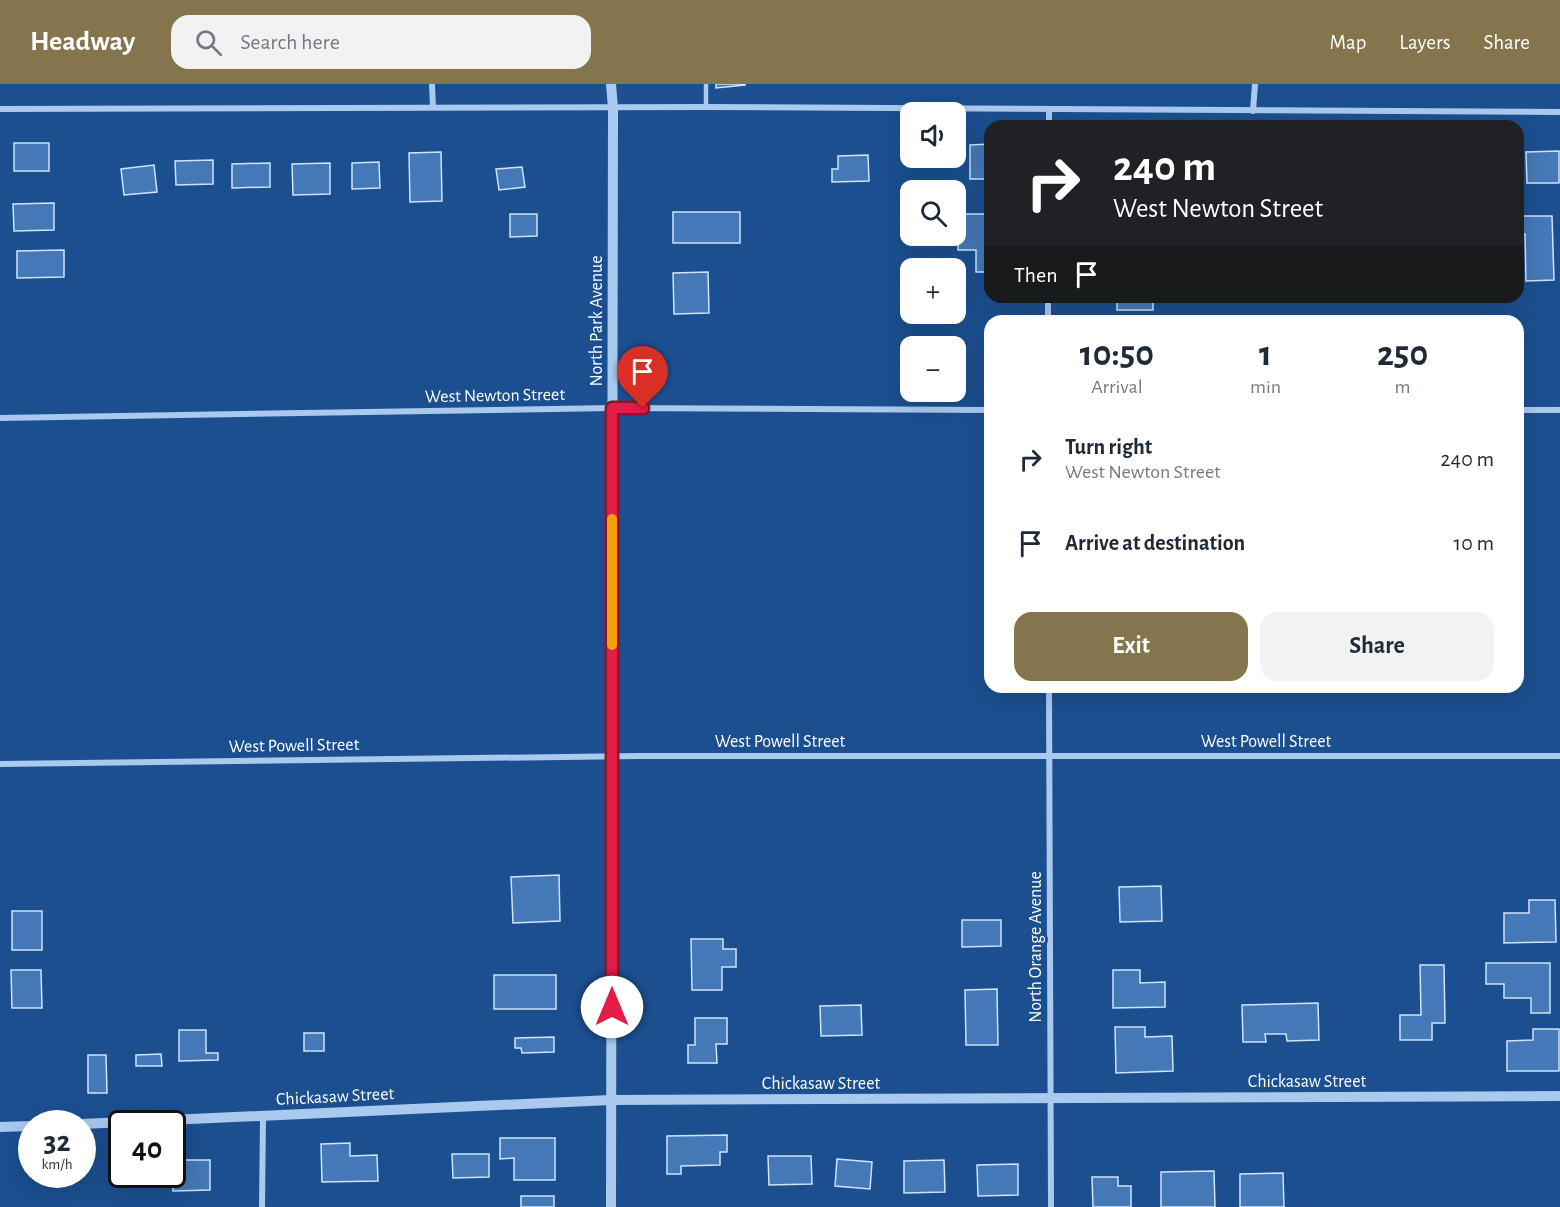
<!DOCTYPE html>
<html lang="en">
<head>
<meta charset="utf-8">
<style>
  :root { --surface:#fff; --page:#f2f2f3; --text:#1f2937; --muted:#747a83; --accent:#84754c }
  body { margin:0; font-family:"Alegreya Sans",sans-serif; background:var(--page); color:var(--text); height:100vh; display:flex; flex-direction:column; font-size:22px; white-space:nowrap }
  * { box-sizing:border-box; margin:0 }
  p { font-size:20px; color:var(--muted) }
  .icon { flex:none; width:33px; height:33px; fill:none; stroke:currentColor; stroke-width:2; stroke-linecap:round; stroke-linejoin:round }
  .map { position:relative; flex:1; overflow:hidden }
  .panel { position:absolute; left:984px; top:231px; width:540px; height:378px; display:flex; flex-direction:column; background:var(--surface); border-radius:18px; box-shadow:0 6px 24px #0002 }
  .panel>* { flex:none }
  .guide { position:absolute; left:984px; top:36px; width:540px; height:183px; border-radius:18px; box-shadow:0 6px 24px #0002; background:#202124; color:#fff; overflow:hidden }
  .buttons { position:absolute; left:900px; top:18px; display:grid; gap:12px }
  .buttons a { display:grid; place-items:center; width:66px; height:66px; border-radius:12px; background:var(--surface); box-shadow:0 6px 24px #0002; font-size:30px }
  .speed { position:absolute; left:18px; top:1026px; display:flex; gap:12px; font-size:30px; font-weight:700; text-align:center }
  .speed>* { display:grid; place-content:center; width:78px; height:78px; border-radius:50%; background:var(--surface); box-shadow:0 6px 24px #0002; line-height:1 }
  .speed small { font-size:15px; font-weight:400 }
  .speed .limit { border:3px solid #111; border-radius:9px; background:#fff; color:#111 }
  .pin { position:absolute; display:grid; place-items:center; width:51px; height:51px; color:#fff; margin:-62px -26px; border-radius:50% 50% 50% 0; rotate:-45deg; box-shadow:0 0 6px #0007 }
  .pin .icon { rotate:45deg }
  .me { position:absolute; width:66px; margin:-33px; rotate:0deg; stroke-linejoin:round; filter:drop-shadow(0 0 4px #0008) }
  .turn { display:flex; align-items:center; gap:21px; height:126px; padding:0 30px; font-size:27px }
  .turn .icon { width:78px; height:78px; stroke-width:2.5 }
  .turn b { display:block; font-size:42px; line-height:51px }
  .then { display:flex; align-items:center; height:57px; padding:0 30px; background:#0003; gap:12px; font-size:22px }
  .eta { display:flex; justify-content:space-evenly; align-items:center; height:102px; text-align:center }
  .eta b { font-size:36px; font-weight:600; line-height:42px }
  .button { display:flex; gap:12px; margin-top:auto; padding:12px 30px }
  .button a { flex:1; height:69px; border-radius:18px; background:var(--accent); color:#fff; font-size:24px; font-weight:600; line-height:69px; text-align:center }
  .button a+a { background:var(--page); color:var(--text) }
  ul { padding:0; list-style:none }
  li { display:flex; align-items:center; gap:18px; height:84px; padding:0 30px }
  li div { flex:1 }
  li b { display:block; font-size:22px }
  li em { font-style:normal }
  header { display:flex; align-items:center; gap:36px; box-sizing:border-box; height:84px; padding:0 30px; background:var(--accent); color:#fff }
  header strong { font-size:28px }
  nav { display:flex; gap:33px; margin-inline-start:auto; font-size:21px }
  .search { width:420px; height:54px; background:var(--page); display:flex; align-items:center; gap:15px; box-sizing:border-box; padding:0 21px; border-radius:18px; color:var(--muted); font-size:22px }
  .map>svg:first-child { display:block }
  .building { fill:#4478b7; stroke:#cfe3fa; stroke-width:1.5 }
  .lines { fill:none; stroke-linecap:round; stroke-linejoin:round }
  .service { stroke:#a9c9ee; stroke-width:4.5 }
  .minor { stroke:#a9c9ee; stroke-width:6 }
  .tertiary { stroke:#a9c9ee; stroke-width:10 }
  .route-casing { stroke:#92132f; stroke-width:15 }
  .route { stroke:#e11d48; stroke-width:10 }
  .slow { stroke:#f59e0b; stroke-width:10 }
  .labels { text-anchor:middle; stroke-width:6; stroke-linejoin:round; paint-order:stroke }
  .street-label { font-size:18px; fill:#fff; stroke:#1b4f8f }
</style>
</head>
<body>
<header>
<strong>Headway</strong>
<div class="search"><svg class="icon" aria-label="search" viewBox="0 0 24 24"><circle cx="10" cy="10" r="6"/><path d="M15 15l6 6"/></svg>Search here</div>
<nav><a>Map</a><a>Layers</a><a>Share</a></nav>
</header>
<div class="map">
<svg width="1560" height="1123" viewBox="0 0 1560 1123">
  <rect width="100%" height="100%" fill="#1b4f8f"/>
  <g class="building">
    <path d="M 716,0 L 745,0 L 745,1 L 716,4 Z"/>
    <rect x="14" y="59" width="35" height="28"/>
    <path d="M 990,60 L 990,95 L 970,95 L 970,61 Z"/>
    <path d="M 1559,67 L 1559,99 L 1527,99 L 1526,68 Z"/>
    <path d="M 441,68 L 442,117 L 410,118 L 409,69 Z"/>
    <path d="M 868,71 L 869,97 L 832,98 L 832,85 L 838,85 L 838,72 Z"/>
    <path d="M 213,76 L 213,100 L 176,101 L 175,77 Z"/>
    <path d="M 379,78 L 380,104 L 352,105 L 352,79 Z"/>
    <path d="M 270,79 L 270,103 L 232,104 L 232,80 Z"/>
    <path d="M 330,79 L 330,110 L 293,111 L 292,80 Z"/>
    <path d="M 154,81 L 157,108 L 124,111 L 121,85 Z"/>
    <path d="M 522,83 L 525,103 L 499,106 L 496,85 Z"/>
    <path d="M 54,119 L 54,146 L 14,147 L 13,120 Z"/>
    <rect x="673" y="128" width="67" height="31"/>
    <path d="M 510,130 L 537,130 L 537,152 L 510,153 Z"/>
    <path d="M 958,130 L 990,130 L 990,188 L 976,188 L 976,166 L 958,166 Z"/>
    <path d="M 1518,132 L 1552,132 L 1554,196 L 1526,197 L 1525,150 L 1518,150 Z"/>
    <path d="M 64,166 L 64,193 L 17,194 L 17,167 Z"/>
    <path d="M 708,188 L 709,229 L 674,230 L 673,189 Z"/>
    <rect x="1117" y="213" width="36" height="13"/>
    <path d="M 559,791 L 560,837 L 513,839 L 511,793 Z"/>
    <path d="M 1161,802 L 1162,837 L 1120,838 L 1119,803 Z"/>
    <path d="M 1529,816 L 1555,816 L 1556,858 L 1504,859 L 1504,829 L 1529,829 Z"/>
    <rect x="12" y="827" width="30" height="39"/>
    <path d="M 962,836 L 1001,836 L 1001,862 L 962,863 Z"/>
    <path d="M 691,855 L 723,855 L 723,865 L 736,865 L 736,883 L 722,883 L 722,906 L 692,906 Z"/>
    <path d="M 1486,879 L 1550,879 L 1550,929 L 1531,929 L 1531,914 L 1504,914 L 1504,900 L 1486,900 Z"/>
    <path d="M 1420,881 L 1444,881 L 1445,939 L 1432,939 L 1432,956 L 1400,956 L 1400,931 L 1421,931 Z"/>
    <path d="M 11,886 L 41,886 L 42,924 L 12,924 Z"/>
    <path d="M 1113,886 L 1140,886 L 1140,899 L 1165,898 L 1165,923 L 1113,924 Z"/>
    <rect x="494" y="891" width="62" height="34"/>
    <path d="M 997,905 L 998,961 L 966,961 L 965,906 Z"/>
    <path d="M 1318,919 L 1319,956 L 1287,957 L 1286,950 L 1265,950 L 1266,958 L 1243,958 L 1242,921 Z"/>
    <path d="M 861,921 L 862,951 L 821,952 L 820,922 Z"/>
    <path d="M 695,934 L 727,934 L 727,960 L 716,960 L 717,979 L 688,979 L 688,961 L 695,961 Z"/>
    <path d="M 1115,943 L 1145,943 L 1145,953 L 1172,952 L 1173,987 L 1116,989 Z"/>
    <path d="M 1533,945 L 1559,945 L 1559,987 L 1507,987 L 1507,957 L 1533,956 Z"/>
    <path d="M 179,946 L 206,946 L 206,969 L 218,969 L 218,976 L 179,977 Z"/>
    <rect x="304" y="949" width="20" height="18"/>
    <path d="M 554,953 L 554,968 L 522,969 L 521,964 L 515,964 L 515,954 Z"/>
    <path d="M 161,970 L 162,982 L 136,982 L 136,971 Z"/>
    <path d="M 88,971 L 106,971 L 107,1009 L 88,1009 Z"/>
    <path d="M 727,1051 L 727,1068 L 720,1068 L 720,1081 L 681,1082 L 681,1090 L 667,1090 L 667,1052 Z"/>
    <path d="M 500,1054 L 555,1054 L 555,1096 L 514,1096 L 514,1074 L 500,1075 Z"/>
    <path d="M 350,1059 L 350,1072 L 377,1071 L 378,1097 L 322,1098 L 321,1060 Z"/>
    <path d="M 452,1070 L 489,1070 L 489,1093 L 453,1094 Z"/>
    <path d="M 768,1072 L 811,1072 L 812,1100 L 769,1101 Z"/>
    <path d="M 837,1075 L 872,1078 L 870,1105 L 835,1102 Z"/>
    <path d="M 173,1076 L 210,1076 L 210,1106 L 173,1107 Z"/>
    <path d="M 944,1076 L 945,1108 L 904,1109 L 904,1077 Z"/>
    <path d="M 1018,1080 L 1018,1111 L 978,1112 L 977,1081 Z"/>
    <path d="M 1214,1087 L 1215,1123 L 1161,1123 L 1161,1088 Z"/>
    <path d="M 1283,1089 L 1284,1123 L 1240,1123 L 1240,1090 Z"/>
    <path d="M 1092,1093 L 1118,1093 L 1118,1102 L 1131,1102 L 1131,1123 L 1093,1123 Z"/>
    <rect x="521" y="1112" width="33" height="11"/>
  </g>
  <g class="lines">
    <path class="service" d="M 706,0 L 706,23"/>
    <g class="minor">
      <path d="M 432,0 L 433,23"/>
      <path d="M 0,25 L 706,23 L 1560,28"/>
      <path d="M 1253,27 L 1255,0"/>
      <path d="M 1049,42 L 1049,25"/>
      <path d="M 1048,237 L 1048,213"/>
      <path d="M 1518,326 L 1560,326"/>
      <path d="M 0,334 L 612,324 L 990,326"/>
      <path d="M 1049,603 L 1051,1123"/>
      <path d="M 0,680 L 638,672 L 1560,672"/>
      <path d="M 262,1123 L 263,1032"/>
    </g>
    <g class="tertiary">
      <path d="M 611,0 L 613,24 L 611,1123"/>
      <path d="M 82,1040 L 611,1016 L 1560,1012"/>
      <path d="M 0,1043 L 32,1042"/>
    </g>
  </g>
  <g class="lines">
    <defs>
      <path id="route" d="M 612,923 L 612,324 L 643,324"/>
    </defs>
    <use href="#route" class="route-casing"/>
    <use href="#route" class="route"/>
    <path class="slow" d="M 612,435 L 612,561"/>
  </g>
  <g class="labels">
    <g class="street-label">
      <text transform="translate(596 237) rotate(-90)" y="6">North Park Avenue</text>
      <text transform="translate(495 311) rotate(-1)" y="6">West Newton Street</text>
      <text x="780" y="663">West Powell Street</text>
      <text x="1266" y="663">West Powell Street</text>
      <text transform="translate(294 661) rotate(-1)" y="6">West Powell Street</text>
      <text transform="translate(1035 863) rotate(-90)" y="6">North Orange Avenue</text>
      <text x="1307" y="1003">Chickasaw Street</text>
      <text x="821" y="1005">Chickasaw Street</text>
      <text transform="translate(335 1012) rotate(-3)" y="6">Chickasaw Street</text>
    </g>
  </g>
</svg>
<div class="buttons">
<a><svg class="icon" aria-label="sound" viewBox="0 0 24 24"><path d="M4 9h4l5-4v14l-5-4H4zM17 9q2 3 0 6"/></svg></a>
<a><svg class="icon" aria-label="search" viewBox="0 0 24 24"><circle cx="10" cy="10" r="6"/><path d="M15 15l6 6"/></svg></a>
<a>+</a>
<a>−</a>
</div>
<div class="speed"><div>32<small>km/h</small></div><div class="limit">40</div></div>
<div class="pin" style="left:643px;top:324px;background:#d93025"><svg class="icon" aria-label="arrive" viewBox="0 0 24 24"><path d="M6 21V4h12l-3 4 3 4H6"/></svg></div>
<svg class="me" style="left:612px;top:923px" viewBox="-20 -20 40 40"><circle r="19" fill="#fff"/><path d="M0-13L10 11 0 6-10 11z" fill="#e11d48"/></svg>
<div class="guide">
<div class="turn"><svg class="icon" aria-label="right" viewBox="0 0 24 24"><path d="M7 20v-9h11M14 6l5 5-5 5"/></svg><div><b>240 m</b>West Newton Street</div></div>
<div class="then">Then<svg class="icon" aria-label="arrive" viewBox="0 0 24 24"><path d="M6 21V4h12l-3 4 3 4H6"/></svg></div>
</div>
<section class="panel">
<div class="eta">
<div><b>10:50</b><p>Arrival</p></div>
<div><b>1</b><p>min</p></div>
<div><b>250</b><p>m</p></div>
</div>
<ul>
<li><svg class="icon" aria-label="right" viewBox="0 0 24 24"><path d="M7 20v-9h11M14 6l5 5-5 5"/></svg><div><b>Turn right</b><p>West Newton Street</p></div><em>240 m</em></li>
<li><svg class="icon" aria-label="arrive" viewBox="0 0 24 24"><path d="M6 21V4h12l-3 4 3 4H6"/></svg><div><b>Arrive at destination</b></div><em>10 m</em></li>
</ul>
<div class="button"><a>Exit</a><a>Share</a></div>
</section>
</div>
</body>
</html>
